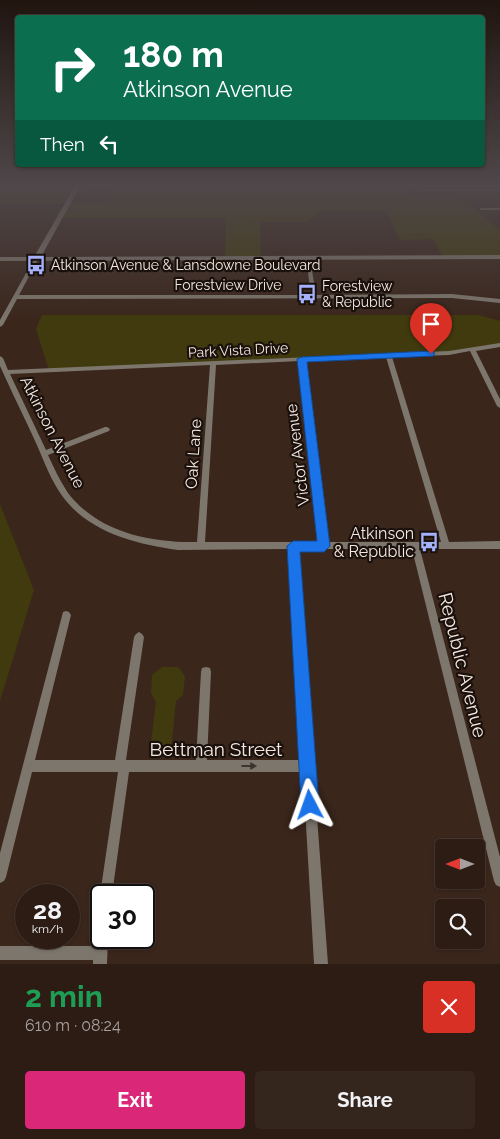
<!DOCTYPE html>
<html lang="en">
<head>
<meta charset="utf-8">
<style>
  :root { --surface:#2c1c14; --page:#34251d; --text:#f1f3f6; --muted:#a6a1a0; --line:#483a34; --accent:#db2777 }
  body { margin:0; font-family:Raleway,sans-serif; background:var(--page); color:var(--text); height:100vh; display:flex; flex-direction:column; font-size:19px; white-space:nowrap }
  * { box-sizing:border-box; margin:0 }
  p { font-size:16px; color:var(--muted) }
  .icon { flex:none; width:28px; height:28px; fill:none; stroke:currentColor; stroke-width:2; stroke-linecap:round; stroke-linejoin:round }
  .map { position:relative; height:964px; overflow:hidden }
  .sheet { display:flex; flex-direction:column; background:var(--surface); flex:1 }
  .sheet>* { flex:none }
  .banner { position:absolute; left:15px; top:15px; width:470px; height:152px; border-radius:5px; box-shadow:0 1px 4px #0004,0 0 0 1px var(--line); background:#0b6e4f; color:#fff; overflow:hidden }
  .needle { width:32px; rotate:270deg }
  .fabs { position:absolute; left:435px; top:839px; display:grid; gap:10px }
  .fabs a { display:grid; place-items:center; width:50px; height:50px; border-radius:5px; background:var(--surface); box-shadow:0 1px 4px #0004,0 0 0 1px var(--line); font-size:25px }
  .speed { position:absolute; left:15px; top:884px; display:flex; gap:10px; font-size:25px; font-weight:700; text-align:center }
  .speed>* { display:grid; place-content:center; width:65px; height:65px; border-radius:50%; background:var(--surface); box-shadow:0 1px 4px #0004,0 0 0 1px var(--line); line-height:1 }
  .speed small { font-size:12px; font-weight:400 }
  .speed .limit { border:2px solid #111; border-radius:8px; background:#fff; color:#111 }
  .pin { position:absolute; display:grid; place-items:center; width:42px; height:42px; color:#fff; margin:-51px -21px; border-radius:50% 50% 50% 0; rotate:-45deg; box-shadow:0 0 5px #0007 }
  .pin .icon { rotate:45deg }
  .me { position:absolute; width:55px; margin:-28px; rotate:356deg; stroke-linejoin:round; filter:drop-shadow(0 0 4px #0008) }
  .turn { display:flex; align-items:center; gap:18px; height:105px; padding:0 25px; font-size:22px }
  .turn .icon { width:65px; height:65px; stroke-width:2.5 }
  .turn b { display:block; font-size:35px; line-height:42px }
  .then { display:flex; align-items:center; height:48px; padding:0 25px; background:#0003; gap:10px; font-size:19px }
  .round { display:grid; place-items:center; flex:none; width:52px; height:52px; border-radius:5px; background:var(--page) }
  .headline { display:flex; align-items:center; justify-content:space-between; height:85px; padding:0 25px }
  h1 { font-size:30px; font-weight:700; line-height:38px; color:#1e9e55 }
  .cta { display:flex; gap:10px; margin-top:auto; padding:10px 25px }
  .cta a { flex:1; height:58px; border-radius:5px; background:var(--accent); color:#fff; font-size:20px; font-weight:700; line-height:58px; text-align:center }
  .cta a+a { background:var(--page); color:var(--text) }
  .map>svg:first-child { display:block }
  .green { fill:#403a0e; fill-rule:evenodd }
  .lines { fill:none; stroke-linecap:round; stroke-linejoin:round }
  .minor { fill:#7d766d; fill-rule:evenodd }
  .tertiary { fill:#7d766d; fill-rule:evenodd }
  .oneway { fill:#3d342e }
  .route { fill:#1a73e8; stroke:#114b97 }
  .labels { text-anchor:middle; stroke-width:4.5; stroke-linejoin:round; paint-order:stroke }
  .far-poi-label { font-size:14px; fill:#f6e8e1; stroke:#1a110c; text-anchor:start }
  .far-street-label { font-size:14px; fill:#f6e8e1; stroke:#1a110c }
  .street-label { font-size:16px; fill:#f6e8e1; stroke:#1a110c }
  .poi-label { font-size:16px; fill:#f6e8e1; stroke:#1a110c; text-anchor:end }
  .near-street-label { font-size:19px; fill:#f6e8e1; stroke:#1a110c }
</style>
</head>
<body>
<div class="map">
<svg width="500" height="964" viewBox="0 0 500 964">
  <rect width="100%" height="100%" fill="#3a261b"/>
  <g class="green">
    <path d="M 0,186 L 404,186 C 416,207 441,194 459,199 C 469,202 490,223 500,230 L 500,257 L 443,258 L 433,239 L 400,240 L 386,210 L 322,210 L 307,222 L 260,222 L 261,258 L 225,258 L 226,218 L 61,218 L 69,203 L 0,203 ZM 114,189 L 109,203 L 70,203 L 77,190 Z"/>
    <path d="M 42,315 L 479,315 L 500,321 L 500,345 L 463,352 L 49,371 L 36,329 Z"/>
    <path d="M 0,504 L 34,590 L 0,701 Z"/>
    <path d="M 162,667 L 178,667 L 185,676 L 183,695 L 176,701 L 171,750 L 150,751 L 156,702 L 151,693 L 152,675 Z"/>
  </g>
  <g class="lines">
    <g class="minor">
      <path d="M 415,186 L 420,186 L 426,189 L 500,189 L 500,191 L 425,191 Z"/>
      <path d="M 481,208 L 500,208 L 500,210 L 480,210 L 480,208 Z"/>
      <path d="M 35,257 L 39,258 L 19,295 L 311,295 L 306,258 L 308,257 L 310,258 L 316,295 L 452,294 L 500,299 L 500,303 L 452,298 L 17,299 L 3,325 L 0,327 L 0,320 Z"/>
      <path d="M 500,343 L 500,347 L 476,351 L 500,399 L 500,408 L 497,406 L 470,351 L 449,355 L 392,357 L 449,542 L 500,541 L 500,549 L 420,549 L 500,857 L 500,887 L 496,885 L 494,881 L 412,549 L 297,549 L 328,964 L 314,964 L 303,772 L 129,772 L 112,895 L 101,895 L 101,899 L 100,895 L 118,772 L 32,772 L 6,877 L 4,881 L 0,883 L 0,853 L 63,612 L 66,611 L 69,612 L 71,615 L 35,760 L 115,760 L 134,637 L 136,634 L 139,632 L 142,634 L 144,637 L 126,760 L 196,760 L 201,672 L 202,668 L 206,667 L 210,668 L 211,672 L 207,760 L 302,760 L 289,549 L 178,550 C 136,544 90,533 63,497 C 51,481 44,461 36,443 C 26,421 15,399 5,377 L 0,366 L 0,356 L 3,358 L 8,370 L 449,351 ZM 386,357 L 441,542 L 328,542 L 305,361 ZM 299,361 L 319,542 L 205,542 L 216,365 ZM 210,365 L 197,542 C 150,543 98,532 68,493 C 60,481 54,468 48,455 L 109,431 L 110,429 L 107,427 L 105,427 L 46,450 L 10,374 Z"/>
      <path d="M 101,931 L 101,938 L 108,938 L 107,964 L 93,964 L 93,960 L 0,960 L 0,946 L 94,946 L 94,938 L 96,933 Z"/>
    </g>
    <path class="tertiary" d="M 75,186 L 80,186 L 41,257 L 500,255 L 500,259 L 0,261 L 0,257 L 34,257 Z"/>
  </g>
  <defs><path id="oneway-solid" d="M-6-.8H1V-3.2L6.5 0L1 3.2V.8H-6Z" transform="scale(1.25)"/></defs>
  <use class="oneway" href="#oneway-solid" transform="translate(249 766)"/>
  <linearGradient id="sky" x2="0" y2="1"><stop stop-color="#20150f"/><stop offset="0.58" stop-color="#4f474a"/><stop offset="1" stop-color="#4f474a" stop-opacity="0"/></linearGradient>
  <rect width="500" height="321" fill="url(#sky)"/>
  <path class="route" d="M 431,351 L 434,352 L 434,356 L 307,362 L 330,546 L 324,552 L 300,552 L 319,805 L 316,812 L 310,814 L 304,812 L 301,805 L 287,546 L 293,541 L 317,541 L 297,359 L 302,357 Z"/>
  <defs>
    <symbol id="bus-bare" viewBox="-9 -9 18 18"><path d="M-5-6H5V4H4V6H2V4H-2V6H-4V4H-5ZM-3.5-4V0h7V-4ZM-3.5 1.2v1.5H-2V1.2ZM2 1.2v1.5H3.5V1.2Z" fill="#a6b1fc" stroke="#1a110c" stroke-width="2.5" paint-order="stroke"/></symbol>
  </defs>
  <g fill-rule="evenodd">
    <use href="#bus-bare" x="22" y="251" width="28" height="28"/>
    <use href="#bus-bare" x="293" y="280" width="28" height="28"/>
    <use href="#bus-bare" x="415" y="528" width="28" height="28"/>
  </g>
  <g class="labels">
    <g class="far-poi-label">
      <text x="51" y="270">Atkinson Avenue &amp; Lansdowne Boulevard</text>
      <text x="322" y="291">Forestview<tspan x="322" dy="16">&amp; Republic</tspan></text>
    </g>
    <g class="far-street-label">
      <text x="228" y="290">Forestview Drive</text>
      <text transform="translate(238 350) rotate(-3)" y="5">Park Vista Drive</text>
    </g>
    <g class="street-label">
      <text transform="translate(53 432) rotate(63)" y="6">Atkinson Avenue</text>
      <text transform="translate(193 454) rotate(-86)" y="6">Oak Lane</text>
      <text transform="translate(297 455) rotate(-97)" y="6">Victor Avenue</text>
    </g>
    <g class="poi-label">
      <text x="414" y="539">Atkinson<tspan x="414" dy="18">&amp; Republic</tspan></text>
    </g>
    <g class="near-street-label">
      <text transform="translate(463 665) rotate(76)" y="7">Republic Avenue</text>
      <text x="216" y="756">Bettman Street</text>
    </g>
  </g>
</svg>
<div class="fabs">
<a><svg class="needle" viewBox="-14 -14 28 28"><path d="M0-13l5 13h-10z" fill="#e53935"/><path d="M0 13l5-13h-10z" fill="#a6a1a0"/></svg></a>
<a><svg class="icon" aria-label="search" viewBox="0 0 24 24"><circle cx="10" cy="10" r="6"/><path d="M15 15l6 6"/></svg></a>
</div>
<div class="speed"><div>28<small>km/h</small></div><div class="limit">30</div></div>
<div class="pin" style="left:431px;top:354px;background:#d93025"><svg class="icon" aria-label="arrive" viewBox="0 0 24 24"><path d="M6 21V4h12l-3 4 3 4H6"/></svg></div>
<svg class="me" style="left:310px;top:805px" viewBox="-20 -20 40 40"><path d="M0-17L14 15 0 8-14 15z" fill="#1a73e8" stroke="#fff" stroke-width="4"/></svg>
<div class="banner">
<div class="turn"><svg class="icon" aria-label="right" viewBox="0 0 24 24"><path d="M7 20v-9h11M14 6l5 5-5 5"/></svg><div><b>180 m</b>Atkinson Avenue</div></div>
<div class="then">Then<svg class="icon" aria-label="left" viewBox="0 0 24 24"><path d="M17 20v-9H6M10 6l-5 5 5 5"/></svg></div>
</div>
</div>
<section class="sheet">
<div class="headline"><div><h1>2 min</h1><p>610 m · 08:24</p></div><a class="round" style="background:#d93025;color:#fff"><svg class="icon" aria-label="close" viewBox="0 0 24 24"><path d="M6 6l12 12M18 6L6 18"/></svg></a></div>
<div class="cta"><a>Exit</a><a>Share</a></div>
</section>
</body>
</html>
